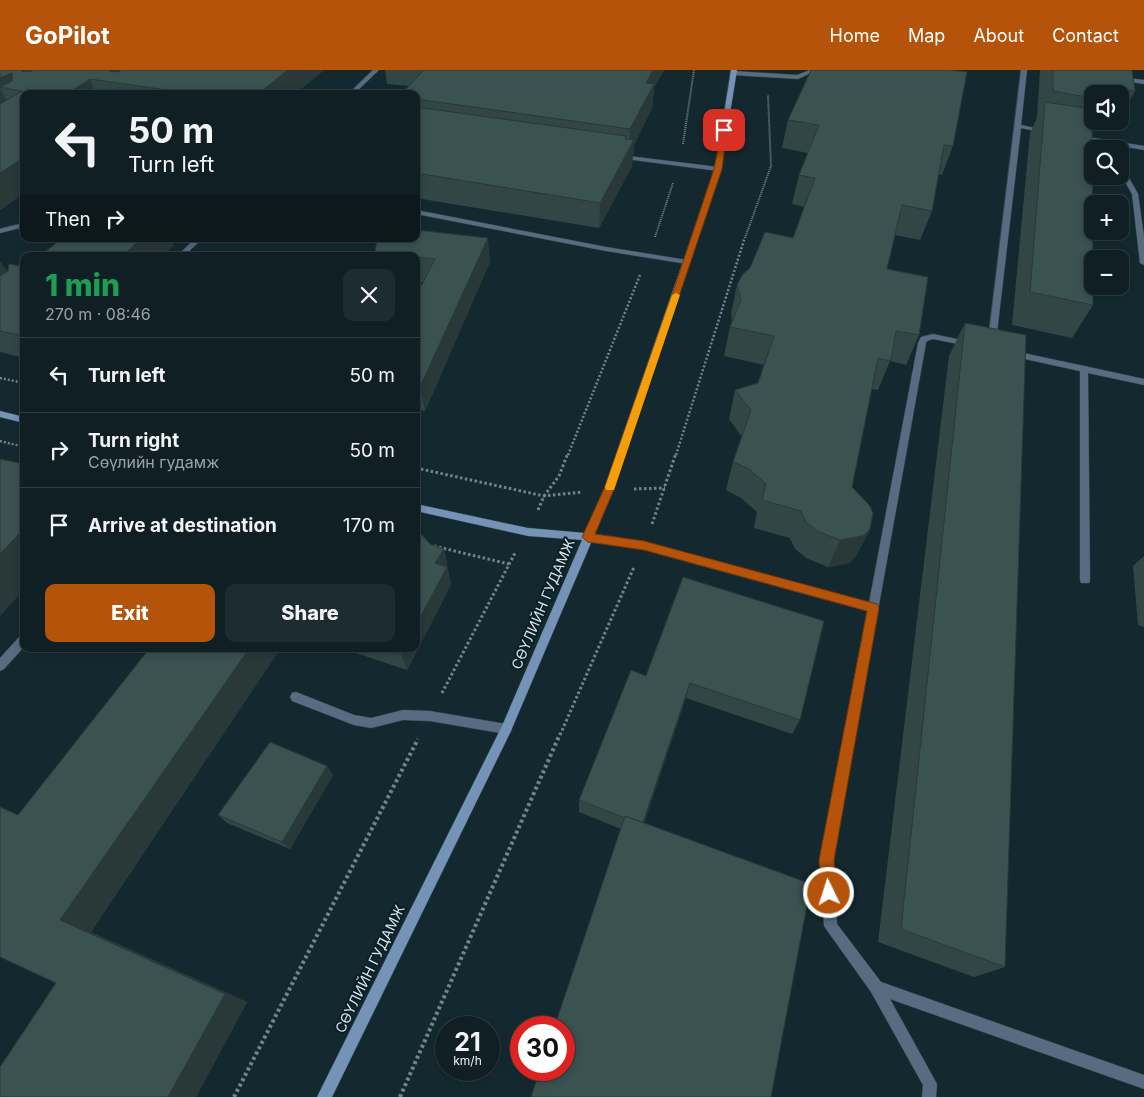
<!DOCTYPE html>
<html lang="en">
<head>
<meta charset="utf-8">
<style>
  :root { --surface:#0f1f23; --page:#1d2c30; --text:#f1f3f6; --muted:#9ba2a6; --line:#2f3d41; --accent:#b45309 }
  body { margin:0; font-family:Inter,sans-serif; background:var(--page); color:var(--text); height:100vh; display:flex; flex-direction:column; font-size:19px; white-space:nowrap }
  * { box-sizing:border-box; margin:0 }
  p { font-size:16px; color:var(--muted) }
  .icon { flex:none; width:28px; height:28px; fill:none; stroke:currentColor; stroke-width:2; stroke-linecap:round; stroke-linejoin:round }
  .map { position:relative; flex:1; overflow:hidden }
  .details { position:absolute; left:20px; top:182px; width:400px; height:400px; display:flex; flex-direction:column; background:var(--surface); border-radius:10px; box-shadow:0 2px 8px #0003,0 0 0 1px var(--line) }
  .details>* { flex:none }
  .hud { position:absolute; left:20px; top:20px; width:400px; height:152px; border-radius:10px; box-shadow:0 2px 8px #0003,0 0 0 1px var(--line); background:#0f1f23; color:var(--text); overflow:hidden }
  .buttons { position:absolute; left:1084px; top:15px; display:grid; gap:10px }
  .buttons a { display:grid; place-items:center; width:45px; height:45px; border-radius:10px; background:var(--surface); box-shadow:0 2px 8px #0003,0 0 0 1px var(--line); font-size:25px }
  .speed { position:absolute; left:435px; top:946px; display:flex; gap:10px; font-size:25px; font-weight:700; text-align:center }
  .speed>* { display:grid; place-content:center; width:65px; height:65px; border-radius:50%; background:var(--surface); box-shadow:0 2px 8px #0003,0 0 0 1px var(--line); line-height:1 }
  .speed small { font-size:12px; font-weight:400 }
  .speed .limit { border:8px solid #d22; background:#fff; color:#111 }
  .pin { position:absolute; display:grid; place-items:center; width:42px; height:42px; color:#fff; margin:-21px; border-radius:10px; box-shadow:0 2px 8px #0006 }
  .me { position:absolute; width:55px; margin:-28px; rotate:356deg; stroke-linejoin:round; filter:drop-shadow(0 0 4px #0008) }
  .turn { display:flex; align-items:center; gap:18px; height:105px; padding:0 25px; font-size:22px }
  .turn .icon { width:65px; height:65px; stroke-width:2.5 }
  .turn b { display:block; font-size:35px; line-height:42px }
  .then { display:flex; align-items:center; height:48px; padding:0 25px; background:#0003; gap:10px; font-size:19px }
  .round { display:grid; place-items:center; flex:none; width:52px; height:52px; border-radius:10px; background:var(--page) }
  .headline { display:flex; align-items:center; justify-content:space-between; height:85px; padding:0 25px }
  h1 { font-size:30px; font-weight:800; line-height:38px; color:#1e9e55 }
  .primary-button { display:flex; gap:10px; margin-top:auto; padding:10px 25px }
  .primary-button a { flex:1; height:58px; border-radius:10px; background:var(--accent); color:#fff; font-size:20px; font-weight:800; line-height:58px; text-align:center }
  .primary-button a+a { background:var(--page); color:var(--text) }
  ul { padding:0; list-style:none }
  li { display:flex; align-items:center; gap:15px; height:75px; padding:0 25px; border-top:1px solid var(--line) }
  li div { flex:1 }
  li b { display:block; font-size:19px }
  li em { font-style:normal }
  header { display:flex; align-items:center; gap:30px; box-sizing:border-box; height:70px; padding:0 25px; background:var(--accent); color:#fff }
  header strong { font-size:24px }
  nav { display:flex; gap:28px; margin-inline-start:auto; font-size:18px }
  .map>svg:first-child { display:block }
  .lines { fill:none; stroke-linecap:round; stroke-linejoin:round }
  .lane-casing { stroke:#34474d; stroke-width:1 }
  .street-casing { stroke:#34474d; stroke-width:1 }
  .secondary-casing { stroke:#34474d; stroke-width:1 }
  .path-far3 { stroke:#74848a; stroke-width:2; stroke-dasharray:1 1; stroke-linecap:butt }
  .path-far2 { stroke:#74848a; stroke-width:2.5; stroke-dasharray:2 2; stroke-linecap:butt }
  .path-far1 { stroke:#74848a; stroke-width:3; stroke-dasharray:2.5 2.5; stroke-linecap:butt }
  .path { stroke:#74848a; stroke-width:4; stroke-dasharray:3 3; stroke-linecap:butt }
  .lane { fill:#586b81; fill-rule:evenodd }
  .street { fill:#586b81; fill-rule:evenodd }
  .secondary { fill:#7493b6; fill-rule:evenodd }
  .wall { fill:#324745 }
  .shaded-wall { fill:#293938 }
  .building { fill:#3a5250; stroke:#293938 }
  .route { fill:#b45309; stroke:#753606 }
  .slow { fill:#f59e0b }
  .labels { text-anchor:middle; stroke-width:4; stroke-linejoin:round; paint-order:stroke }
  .street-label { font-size:14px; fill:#d9e5ea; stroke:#0a1f26 }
</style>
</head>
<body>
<header>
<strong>GoPilot</strong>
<nav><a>Home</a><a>Map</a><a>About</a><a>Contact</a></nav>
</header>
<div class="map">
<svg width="1144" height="1027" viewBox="0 0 1144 1027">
  <rect width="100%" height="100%" fill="#14292f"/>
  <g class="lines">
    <defs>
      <g id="lane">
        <path d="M 373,0 L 379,0 L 354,24 L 348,24 Z"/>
        <path d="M 810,0 L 817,0 L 798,9 L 733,5 L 730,3 L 733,1 L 797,5 Z"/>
        <path d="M 1120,7 L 1144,10 L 1144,14 L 1118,10 L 1117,9 Z"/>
        <path d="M 1099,69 L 1109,79 L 1103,79 L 1096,71 Z"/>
        <path d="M 620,85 L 718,97 L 721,99 L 718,101 L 618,88 L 617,87 Z"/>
        <path d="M 1120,95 L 1123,97 L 1138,124 L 1144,167 L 1144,195 L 1140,193 L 1132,124 L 1120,103 Z"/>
        <path d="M 416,140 L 606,177 L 687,190 L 691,192 L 687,194 L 606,181 L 416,144 Z"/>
        <path d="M 24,153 L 24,157 L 0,163 L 0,159 Z"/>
        <path d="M 195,169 L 202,169 L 184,186 L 177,186 Z"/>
        <path d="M 1084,296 L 1144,309 L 1144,315 L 1088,303 L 1090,510 L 1089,513 L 1081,513 L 1080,510 L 1080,299 Z"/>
        <path d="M 24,565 L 24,577 L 4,599 L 0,601 L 0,588 L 20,566 Z"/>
        <path d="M 296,622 L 354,645 L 371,648 L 403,640 L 430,641 L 506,654 L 510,655 L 512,659 L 510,663 L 506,664 L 430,651 L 403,650 L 371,658 L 354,655 L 292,631 L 290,627 L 292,623 Z"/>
      </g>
      <g id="street">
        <path d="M 1021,0 L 1027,0 L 1021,55 L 1048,61 L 1045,63 L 1021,58 L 996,271 L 992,273 L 988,271 Z"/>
        <path d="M 1081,66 L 1144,76 L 1144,80 L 1079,69 L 1079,67 Z"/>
        <path d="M 933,264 L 971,272 L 972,274 L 968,276 L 933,269 L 927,271 L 926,273 L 833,791 L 837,854 L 881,912 L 1144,1005 L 1144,1019 L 890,929 L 937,1014 L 936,1027 L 922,1027 L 923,1015 L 871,922 L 824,856 L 821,791 L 867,541 L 644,480 L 588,471 L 583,467 L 588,463 L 644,472 L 869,533 L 918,273 L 921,267 Z"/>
        <path d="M 1014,281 L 1084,296 L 1088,299 L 1084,302 L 1011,286 L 1011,282 Z"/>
      </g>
      <g id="secondary">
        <path d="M 731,0 L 737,0 L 721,99 L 614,419 L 510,663 L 332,1027 L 317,1027 L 502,656 L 582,470 L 528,466 L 416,441 L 416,434 L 528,458 L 585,463 L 604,419 L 715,99 Z"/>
        <path d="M 0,341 L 24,347 L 24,353 L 0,347 Z"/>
      </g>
    </defs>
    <use href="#lane" class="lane-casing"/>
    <use href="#street" class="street-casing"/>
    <use href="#secondary" class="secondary-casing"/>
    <g class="path-far3">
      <path d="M 683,74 L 694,0"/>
      <path d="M 655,167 L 673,113"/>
      <path d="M 745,168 L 771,96 L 768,25"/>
    </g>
    <g class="path-far2">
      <path d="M 0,308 L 24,313"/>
      <path d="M 0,371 L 24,377"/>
      <path d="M 568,385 L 640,205"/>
      <path d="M 676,385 L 745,167"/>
    </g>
    <g class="path-far1">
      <path d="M 416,398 L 544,426 L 582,422"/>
      <path d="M 634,419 L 665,418"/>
      <path d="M 538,440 L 544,426 L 559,406 L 568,383"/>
      <path d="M 652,454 L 676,383"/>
      <path d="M 434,476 L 509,494"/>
      <path d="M 442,623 L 515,483"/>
      <path d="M 560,665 L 634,497"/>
    </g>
    <g class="path">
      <path d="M 234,1027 L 418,669"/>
      <path d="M 400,1027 L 560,664"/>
    </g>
    <use href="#lane" class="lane"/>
    <use href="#street" class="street"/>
    <use href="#secondary" class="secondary"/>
  </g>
  <g class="wall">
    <path d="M 0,0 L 324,0 L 295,24 L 24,24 L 24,123 L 0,140 Z"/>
    <path d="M 385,0 L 664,0 L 654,18 L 652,38 L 634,75 L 632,96 L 599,158 L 416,128 L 416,24 L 409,16 L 387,14 Z"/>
    <path d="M 1040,0 L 1132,0 L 1135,21 L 1120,48 L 1120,24 L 1092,24 L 1092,51 L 1118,51 L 1116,55 L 1092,51 L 1093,235 L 1072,268 L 1012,255 L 1030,63 L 1037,48 Z"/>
    <path d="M 788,50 L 953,76 L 942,105 L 938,104 L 932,141 L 920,170 L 895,165 L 887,199 L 919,265 L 906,295 L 890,291 L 878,320 L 872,319 L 852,417 L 870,459 L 856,486 L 850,493 L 828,497 L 806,488 L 795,479 L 790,468 L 754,458 L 757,442 L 741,428 L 726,420 L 733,392 L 742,367 L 729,349 L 735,320 L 758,313 L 764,295 L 724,286 L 730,257 L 732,251 L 731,244 L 737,215 L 793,168 L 804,137 L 792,134 L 799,105 L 808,83 L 782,78 Z"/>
    <path d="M 375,183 L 490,192 L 425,341 L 416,340 L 416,226 L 423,212 L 416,212 L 416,186 L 376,186 Z"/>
    <path d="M 0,192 L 7,201 L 24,197 L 24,288 L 0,282 Z"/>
    <path d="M 965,253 L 1005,897 L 974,907 L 878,872 L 949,286 Z"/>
    <path d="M 430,474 L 444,479 L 451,515 L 407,600 L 344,579 L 416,579 Z"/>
    <path d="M 1144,486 L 1144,557 L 1138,555 L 1133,496 Z"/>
    <path d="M 683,507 L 800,650 L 792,664 L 686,628 L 621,759 L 579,742 L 579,730 L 646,606 Z"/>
    <path d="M 135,579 L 280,579 L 91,862 L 247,932 L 196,1027 L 0,1027 L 56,913 L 18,745 L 146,583 Z"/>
    <path d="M 327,696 L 333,705 L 290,779 L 227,753 L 218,745 Z"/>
  </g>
  <g class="shaded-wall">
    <path d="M 21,0 L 32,0 L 41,18 Z"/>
    <path d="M 109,0 L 157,0 L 136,9 L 109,1 Z"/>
    <path d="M 288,0 L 324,0 L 295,24 L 259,24 L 259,23 Z"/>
    <path d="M 653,0 L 664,0 L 654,18 L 652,38 L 634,75 L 632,96 L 599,158 L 600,133 L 626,66 L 625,86 L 629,79 L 630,59 L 646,13 Z"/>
    <path d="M 12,3 L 21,20 L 0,17 L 0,8 Z"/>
    <path d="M 90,9 L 96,24 L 67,24 Z"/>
    <path d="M 0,19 L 9,35 L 0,39 Z"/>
    <path d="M 24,87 L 24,123 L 0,140 L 0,103 Z"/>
    <path d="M 488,168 L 490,192 L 425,341 L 420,317 Z"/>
    <path d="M 141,169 L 171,169 L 174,175 L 162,186 L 122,186 Z"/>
    <path d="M 1,193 L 19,219 L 0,235 L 0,194 Z"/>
    <path d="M 24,459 L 24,520 L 0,546 L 0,484 Z"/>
    <path d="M 870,459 L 856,486 L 850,493 L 828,497 L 840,470 Z"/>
    <path d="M 444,479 L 451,515 L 407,600 L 401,584 L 404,579 L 416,579 L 416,555 L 435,493 Z"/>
    <path d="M 249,579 L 280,579 L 91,862 L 247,932 L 196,1027 L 168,1027 L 60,850 Z"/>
    <path d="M 690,613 L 686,628 L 640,766 L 643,754 Z"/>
    <path d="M 327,696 L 333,705 L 290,779 L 282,772 Z"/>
  </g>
  <g class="building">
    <path d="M 0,0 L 21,0 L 23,2 L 32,1 L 32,0 L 109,0 L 109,1 L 119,2 L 121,0 L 288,0 L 259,23 L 262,23 L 261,24 L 195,24 L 90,9 L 67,24 L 24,24 L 24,52 L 20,54 L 24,54 L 24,87 L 0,103 L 0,34 L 22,21 L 0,17 L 12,11 L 12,3 L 0,8 Z"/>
    <path d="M 424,0 L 653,0 L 646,13 L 654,14 L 630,59 L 416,29 L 416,24 L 401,24 Z"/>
    <path d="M 811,0 L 950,0 L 967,2 L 953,76 L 944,75 L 932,141 L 902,135 L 887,199 L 928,207 L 919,265 L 896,261 L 891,291 L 878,288 L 852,417 L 870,436 L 873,443 L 870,459 L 863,466 L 840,470 L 817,461 L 806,452 L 801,441 L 762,430 L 766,414 L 749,399 L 733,392 L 751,340 L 735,320 L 758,313 L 774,266 L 730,257 L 741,230 L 737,215 L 743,204 L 750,198 L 765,162 L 793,168 L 815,108 L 799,105 L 819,55 L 788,50 Z"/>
    <path d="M 1053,0 L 1132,0 L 1135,21 L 1094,15 L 1094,24 L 1092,24 L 1092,28 L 1053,21 Z"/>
    <path d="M 1045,32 L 1092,39 L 1093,235 L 1030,222 Z"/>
    <path d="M 416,37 L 626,66 L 625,69 L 634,70 L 600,133 L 416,103 Z"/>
    <path d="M 416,160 L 488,168 L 420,317 L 416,316 L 416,226 L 435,189 L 416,187 L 416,186 L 406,186 L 375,183 L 377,169 L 416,169 Z"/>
    <path d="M 61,169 L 141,169 L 122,186 L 40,186 Z"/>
    <path d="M 9,194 L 24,197 L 24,266 L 0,261 L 0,206 L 8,201 Z"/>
    <path d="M 965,253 L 1026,265 L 1005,897 L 901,859 Z"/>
    <path d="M 0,389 L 24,394 L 24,459 L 0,484 Z"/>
    <path d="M 416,463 L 422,465 L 430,474 L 444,479 L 435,493 L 447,497 L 416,555 Z"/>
    <path d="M 683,507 L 824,551 L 800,650 L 690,613 L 643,753 L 625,746 L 625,748 L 579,730 L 631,600 L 646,606 Z"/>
    <path d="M 149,579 L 249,579 L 60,850 L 225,924 L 168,1027 L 0,1027 L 0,997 L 56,913 L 0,887 L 0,737 L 18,745 Z"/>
    <path d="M 385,579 L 404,579 L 401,584 Z"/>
    <path d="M 270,672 L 327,696 L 282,772 L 218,745 Z"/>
    <path d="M 625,746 L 811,814 L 771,1027 L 531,1027 L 540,1000 L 564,1000 L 564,958 L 554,958 Z"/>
  </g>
  <path class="route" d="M 722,59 L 727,60 L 722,99 L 614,419 L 595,464 L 644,471 L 877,534 L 879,538 L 834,790 L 836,823 L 834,829 L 829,831 L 824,829 L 821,823 L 819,790 L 867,541 L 644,480 L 588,472 L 582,467 L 604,419 L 669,234 L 714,99 Z"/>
  <path class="slow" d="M 676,223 L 680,225 L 615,417 L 614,420 L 606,420 L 605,417 L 672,225 Z"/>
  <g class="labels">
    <g class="street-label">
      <text transform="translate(543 534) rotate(-67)" y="5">СӨҮЛИЙН ГУДАМЖ</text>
      <text transform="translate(370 899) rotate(-64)" y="5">СӨҮЛИЙН ГУДАМЖ</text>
    </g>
  </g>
</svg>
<div class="buttons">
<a><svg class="icon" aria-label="sound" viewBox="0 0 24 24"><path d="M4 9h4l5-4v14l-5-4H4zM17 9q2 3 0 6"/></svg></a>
<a><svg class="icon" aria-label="search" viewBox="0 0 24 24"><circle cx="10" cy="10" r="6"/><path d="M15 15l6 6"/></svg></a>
<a>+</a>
<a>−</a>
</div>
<div class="speed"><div>21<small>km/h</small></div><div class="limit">30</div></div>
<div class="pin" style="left:724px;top:60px;background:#d93025"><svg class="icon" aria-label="arrive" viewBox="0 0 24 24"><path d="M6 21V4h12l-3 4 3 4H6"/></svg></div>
<svg class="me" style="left:829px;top:823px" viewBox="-20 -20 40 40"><circle r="17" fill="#b45309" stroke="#fff" stroke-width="3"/><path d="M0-11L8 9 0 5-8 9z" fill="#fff"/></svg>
<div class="hud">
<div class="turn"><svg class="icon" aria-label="left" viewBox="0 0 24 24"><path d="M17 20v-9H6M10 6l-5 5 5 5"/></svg><div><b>50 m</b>Turn left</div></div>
<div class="then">Then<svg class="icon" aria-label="right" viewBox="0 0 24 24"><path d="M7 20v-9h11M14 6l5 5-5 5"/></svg></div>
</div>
<section class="details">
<div class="headline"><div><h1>1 min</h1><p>270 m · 08:46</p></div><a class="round"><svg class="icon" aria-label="close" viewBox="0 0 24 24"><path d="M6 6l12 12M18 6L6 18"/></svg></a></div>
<ul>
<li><svg class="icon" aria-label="left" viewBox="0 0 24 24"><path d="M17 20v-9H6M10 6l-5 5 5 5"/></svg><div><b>Turn left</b></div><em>50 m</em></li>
<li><svg class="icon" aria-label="right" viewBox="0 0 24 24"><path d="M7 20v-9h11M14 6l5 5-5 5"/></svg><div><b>Turn right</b><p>Сөүлийн гудамж</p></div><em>50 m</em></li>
<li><svg class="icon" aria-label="arrive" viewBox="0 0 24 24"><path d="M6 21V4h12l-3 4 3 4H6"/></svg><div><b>Arrive at destination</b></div><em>170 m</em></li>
</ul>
<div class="primary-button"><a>Exit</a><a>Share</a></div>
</section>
</div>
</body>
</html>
